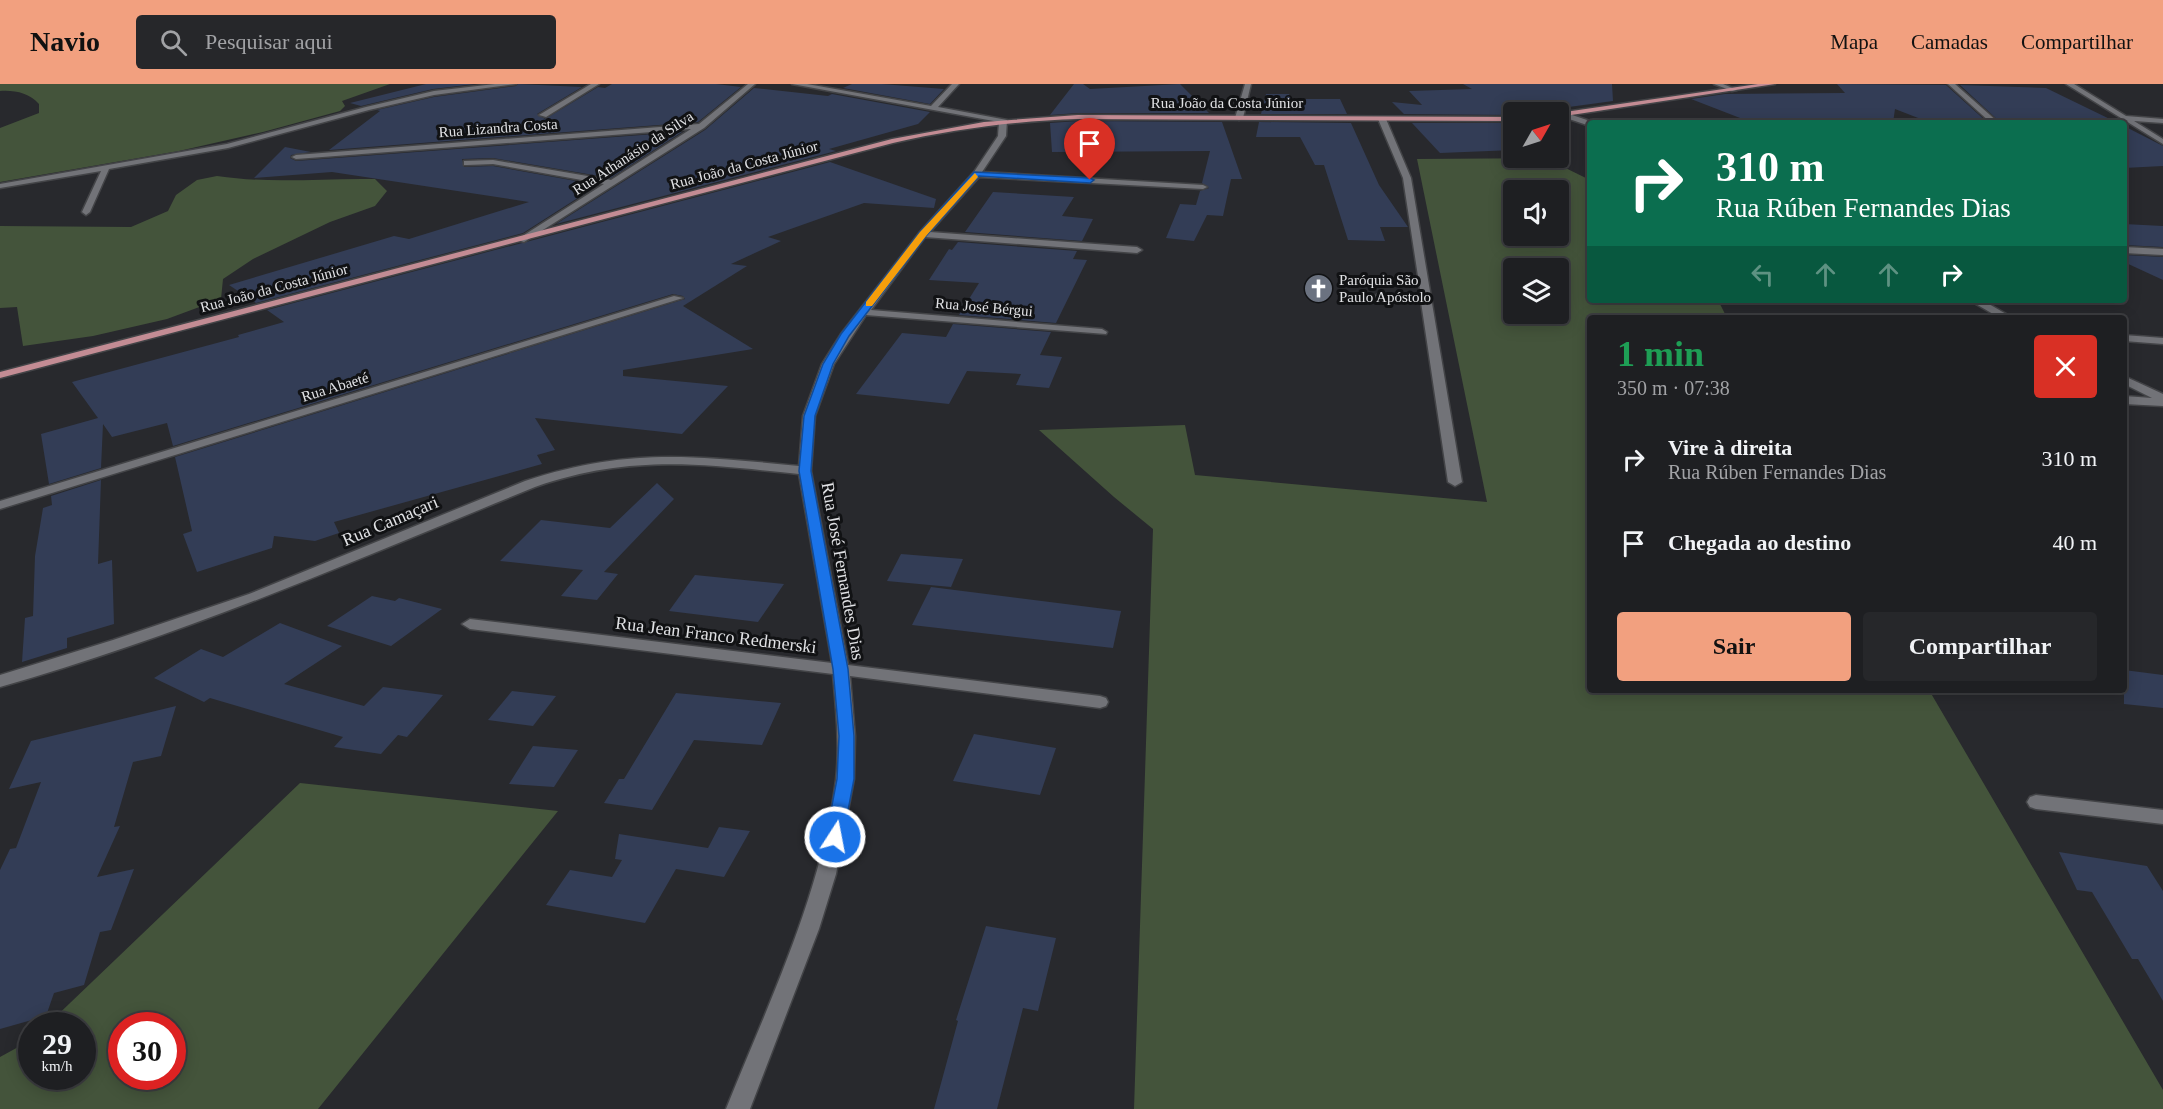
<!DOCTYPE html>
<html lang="pt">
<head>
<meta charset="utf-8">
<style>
  :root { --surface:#1e1f22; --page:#26272a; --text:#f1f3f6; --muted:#a1a2a5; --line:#3c3d40; --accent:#f2a07f }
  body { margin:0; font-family:Georgia,serif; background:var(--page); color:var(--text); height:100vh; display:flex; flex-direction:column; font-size:22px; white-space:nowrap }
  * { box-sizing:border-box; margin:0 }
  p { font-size:20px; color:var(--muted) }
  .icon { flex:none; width:33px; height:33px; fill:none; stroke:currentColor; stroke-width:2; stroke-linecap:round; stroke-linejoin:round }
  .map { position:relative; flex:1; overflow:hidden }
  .sheet { position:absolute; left:1587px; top:231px; width:540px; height:378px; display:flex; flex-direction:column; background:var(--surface); border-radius:6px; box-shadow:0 3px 15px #0003,0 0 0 2px var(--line) }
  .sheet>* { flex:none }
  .banner { position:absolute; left:1587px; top:36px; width:540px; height:183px; border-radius:6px; box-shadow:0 3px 15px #0003,0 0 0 2px var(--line); background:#0b6e4f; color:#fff; overflow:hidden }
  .needle { width:39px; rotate:51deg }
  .fabs { position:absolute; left:1503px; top:18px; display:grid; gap:12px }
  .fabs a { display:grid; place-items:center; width:66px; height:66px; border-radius:6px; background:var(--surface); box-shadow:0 3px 15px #0003,0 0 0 2px var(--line); font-size:30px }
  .speed { position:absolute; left:18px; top:928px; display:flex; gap:12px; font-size:30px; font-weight:700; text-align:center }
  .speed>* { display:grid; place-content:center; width:78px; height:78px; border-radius:50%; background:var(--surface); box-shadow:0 3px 15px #0003,0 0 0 2px var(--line); line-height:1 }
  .speed small { font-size:15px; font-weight:400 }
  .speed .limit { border:9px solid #d22; background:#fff; color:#111 }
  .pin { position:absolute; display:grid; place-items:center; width:51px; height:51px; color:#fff; margin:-62px -26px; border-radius:50% 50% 50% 0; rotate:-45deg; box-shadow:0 0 6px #0007 }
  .pin .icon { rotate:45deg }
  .me { position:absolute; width:66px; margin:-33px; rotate:11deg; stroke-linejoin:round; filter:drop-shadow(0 0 4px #0008) }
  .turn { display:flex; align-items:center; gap:21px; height:126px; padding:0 30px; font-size:27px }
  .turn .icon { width:78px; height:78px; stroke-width:2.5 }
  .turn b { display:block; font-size:42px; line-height:51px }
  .lanes { display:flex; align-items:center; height:57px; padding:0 30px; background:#0003; justify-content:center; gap:30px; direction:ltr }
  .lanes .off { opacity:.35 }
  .round { display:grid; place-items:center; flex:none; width:63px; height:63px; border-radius:6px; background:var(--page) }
  .overview { display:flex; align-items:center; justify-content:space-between; height:102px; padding:0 30px }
  h1 { font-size:36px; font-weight:600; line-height:45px; color:#1e9e55 }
  .action { display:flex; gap:12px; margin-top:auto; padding:12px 30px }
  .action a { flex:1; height:69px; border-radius:6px; background:var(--accent); color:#111; font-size:24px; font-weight:600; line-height:69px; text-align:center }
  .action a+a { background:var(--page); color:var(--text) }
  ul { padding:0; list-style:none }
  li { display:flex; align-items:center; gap:18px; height:84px; padding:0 30px }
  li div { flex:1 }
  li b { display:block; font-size:22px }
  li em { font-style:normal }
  header { display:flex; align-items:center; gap:36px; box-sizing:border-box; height:84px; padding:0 30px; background:var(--accent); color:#111 }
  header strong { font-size:28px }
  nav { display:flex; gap:33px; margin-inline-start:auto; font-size:21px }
  .search { width:420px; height:54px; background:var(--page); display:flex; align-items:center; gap:15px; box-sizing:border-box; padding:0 21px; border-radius:6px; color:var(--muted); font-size:22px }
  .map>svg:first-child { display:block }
  .forest { fill:#44543b; fill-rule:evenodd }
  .building { fill:#333d56 }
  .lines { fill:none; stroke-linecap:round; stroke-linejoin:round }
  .minor-casing { stroke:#434447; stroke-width:3 }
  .major-casing { stroke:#434447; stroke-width:3 }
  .minor { fill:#727378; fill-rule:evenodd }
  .major { fill:#c38c94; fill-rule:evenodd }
  .route { fill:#1a73e8; stroke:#114b97; stroke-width:1.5 }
  .slow { fill:#f59e0b }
  .labels { text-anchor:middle; stroke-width:6; stroke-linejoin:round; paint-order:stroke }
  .far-street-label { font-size:15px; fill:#e0e1e4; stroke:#111214 }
  .far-poi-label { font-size:15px; fill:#e0e1e4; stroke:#111214; text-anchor:start }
  .street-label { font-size:18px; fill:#e0e1e4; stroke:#111214 }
</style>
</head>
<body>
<header>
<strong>Navio</strong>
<div class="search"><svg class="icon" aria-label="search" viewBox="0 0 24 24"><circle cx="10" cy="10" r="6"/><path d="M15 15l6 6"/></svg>Pesquisar aqui</div>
<nav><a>Mapa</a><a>Camadas</a><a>Compartilhar</a></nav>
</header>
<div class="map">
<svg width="2163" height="1025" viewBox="0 0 2163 1025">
  <rect width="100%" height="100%" fill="#28292d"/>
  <g class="forest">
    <path d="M 0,0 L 390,0 L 342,17 L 345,22 L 340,27 L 263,48 L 179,67 L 0,98 L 0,44 L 39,29 L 39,20 C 29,9 15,6 0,7 Z"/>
    <path d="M 1545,74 L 1590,96 L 1590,216 L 1718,216 L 1727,234 L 1590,234 L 1590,606 L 1929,606 L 2163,1006 L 2163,1025 L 1134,1025 L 1153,445 L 1114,413 L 1039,346 L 1185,341 L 1195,391 L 1487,418 L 1417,75 ZM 1514,106 L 1558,106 L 1558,152 L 1514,152 ZM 1514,184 L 1558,184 L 1558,230 L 1514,230 Z"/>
    <path d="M 217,92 C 270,100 322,94 375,95 L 387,107 L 375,122 L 330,138 L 253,175 L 223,195 L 221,215 L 167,235 L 93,252 L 23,262 L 17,223 L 0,224 L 0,142 L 131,143 L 168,127 L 176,111 L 197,96 Z"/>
    <path d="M 300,699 L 558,727 L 318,1025 L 0,1025 L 0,973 L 31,956 L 32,993 L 82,993 L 82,942 L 46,942 ZM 122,942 L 172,942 L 172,993 L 122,993 Z"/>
  </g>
  <g class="building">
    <path d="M 426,0 L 475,0 L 433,5 L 361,22 L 350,19 Z"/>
    <path d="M 518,0 L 582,3 L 537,30 L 545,35 L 598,3 L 605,4 L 612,0 L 716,0 L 741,3 L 698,38 L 329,66 L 380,27 L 377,26 L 434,13 L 516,2 Z"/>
    <path d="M 852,0 L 882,0 L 944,5 L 930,20 L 843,4 Z"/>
    <path d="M 1074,0 L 1083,0 L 1090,5 L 1180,0 L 1209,29 L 1078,29 L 1050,31 Z"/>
    <path d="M 1463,0 L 1612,0 L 1613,17 L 1532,28 L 1514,28 L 1514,31 L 1404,30 L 1392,18 L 1422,21 L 1409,7 L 1472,5 Z"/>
    <path d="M 1837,0 L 1946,1 L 1988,39 L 1931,39 L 1895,25 L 1893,39 L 1753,39 L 1691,15 L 1725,10 L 1845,9 Z"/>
    <path d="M 1960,1 L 2046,4 L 2118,39 L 2001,39 Z"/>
    <path d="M 754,4 L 828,12 L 832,10 L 930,28 L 918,40 L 829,65 L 836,67 L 556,140 L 705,46 Z"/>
    <path d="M 1266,10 L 1289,10 L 1291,15 L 1340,15 L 1347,30 L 1261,30 Z"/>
    <path d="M 1078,37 L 1222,38 L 1242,95 L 1231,95 L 1223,132 L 1207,131 L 1194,157 L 1166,154 L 1180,120 L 1196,121 L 1200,107 L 1209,104 L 1202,99 L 1210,67 L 1052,68 L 1050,39 Z"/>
    <path d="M 1259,38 L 1351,39 L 1379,101 L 1408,143 L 1380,143 L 1385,157 L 1348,156 L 1324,81 L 1315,81 L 1300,53 L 1256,53 Z"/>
    <path d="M 1412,39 L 1514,39 L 1514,66 L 1440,69 Z"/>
    <path d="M 2124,42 L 2163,62 L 2163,82 L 2124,84 Z"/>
    <path d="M 682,48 L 611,94 L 493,74 L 462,75 L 464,83 L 493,82 L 598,101 L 523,149 L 256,219 L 229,201 L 394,152 L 409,155 L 529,118 L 332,88 L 254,94 L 285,63 L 311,68 L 291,71 L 290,74 L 296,77 Z"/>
    <path d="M 830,78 L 936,115 L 934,124 L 864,119 L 768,153 L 781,157 L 731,180 L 747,182 L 683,222 L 753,265 L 623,286 L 623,292 L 728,302 L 682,350 L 535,334 L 555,366 L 537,371 L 542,380 L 334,438 L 339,449 L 315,457 L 274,452 L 272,464 L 197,488 L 183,450 L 192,447 L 175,373 L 685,215 L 683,212 L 673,210 L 173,362 L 167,339 L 112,353 L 103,340 L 101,384 L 49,400 L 41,350 L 98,334 L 72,298 L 239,253 L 238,251 L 284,238 L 267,226 Z"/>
    <path d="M 993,108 L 1074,113 L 1062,132 L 1093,135 L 1082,157 L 965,148 Z"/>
    <path d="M 2124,140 L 2163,142 L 2163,163 L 2124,161 Z"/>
    <path d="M 958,158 L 1077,167 L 1073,175 L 1087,176 L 1056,239 L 959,231 L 979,199 L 929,196 L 949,165 L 952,166 Z"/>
    <path d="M 2124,171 L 2163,173 L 2163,196 L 2124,178 Z"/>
    <path d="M 953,240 L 1051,248 L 1040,271 L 1062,273 L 1049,304 L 1016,301 L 1021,290 L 967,287 L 949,320 L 856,310 L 902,249 L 946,253 Z"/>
    <path d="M 101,396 L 98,480 L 112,476 L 114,540 L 67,554 L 67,564 L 22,578 L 25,534 L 33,532 L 35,472 L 43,424 L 52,421 L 51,412 Z"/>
    <path d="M 657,399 L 674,415 L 604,488 L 618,490 L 597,516 L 561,512 L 583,486 L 500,477 L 541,436 L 610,444 Z"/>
    <path d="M 901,470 L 963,475 L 951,503 L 887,497 Z"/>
    <path d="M 695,491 L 784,500 L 758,538 L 669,527 Z"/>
    <path d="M 931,503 L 1121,527 L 1113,564 L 912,541 Z"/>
    <path d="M 372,512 L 395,517 L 399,514 L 442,525 L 391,562 L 327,542 Z"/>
    <path d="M 280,539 L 342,562 L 284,600 L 364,622 L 383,603 L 443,611 L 407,653 L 398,651 L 381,670 L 334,663 L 343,653 L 210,614 L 204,618 L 154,594 L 201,565 L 223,573 Z"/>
    <path d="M 2124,586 L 2163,591 L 2163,624 L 2124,620 Z"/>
    <path d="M 512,607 L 556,612 L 533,642 L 488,636 Z"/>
    <path d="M 676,609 L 781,619 L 762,661 L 694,656 L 652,726 L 604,719 L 619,695 L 624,695 Z"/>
    <path d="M 176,622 L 161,672 L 133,678 L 114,743 L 120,742 L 97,793 L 134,785 L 111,846 L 100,848 L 84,901 L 54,909 L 46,932 L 0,945 L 0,786 L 10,765 L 16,764 L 41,698 L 9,705 L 31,657 Z"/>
    <path d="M 974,650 L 1056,664 L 1040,711 L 953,697 Z"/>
    <path d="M 533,662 L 578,666 L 554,703 L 509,700 Z"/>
    <path d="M 719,743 L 750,747 L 724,793 L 676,785 L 645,839 L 546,821 L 570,786 L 612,793 L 622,776 L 615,775 L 619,750 L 708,764 Z"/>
    <path d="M 2059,768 L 2147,782 L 2163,807 L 2163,917 L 2138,875 L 2132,875 L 2092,808 L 2077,806 Z"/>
    <path d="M 986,842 L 1056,854 L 1038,927 L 1023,924 L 997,1025 L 934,1025 L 958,937 L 956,936 Z"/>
  </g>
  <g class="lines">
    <defs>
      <g id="minor">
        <path d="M 495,0 L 516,0 L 434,11 L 369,26 L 228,64 L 109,85 L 90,128 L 86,131 L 82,128 L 101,87 L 0,104 L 0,100 L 227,60 L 366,23 L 434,7 Z"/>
        <path d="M 591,0 L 599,0 L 546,33 L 539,31 Z"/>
        <path d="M 748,0 L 755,0 L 704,44 L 524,158 L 521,157 L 521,153 L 604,100 L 493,80 L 467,81 L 464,81 L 464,77 L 493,76 L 611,96 L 691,45 L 296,75 L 292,73 L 296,71 L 699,40 Z"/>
        <path d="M 792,0 L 807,0 L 931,22 L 952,0 L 959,0 L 938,23 L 1007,36 L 1006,52 L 982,88 L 1203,101 L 1207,103 L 1203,105 L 979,93 L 930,148 L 1137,163 L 1142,166 L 1137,169 L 925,153 L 871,226 L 1102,245 L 1107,248 L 1106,250 L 866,231 L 834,280 L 815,332 L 811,387 L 848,581 L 1100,612 L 1106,614 L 1108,618 L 1106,622 L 1100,624 L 850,592 L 855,652 L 854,695 L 836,790 L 819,845 L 750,1025 L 726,1025 C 769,918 821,811 836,696 C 840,661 836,625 833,590 L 470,545 L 462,540 L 470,535 L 832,579 L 799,390 C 701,380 630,370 535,403 C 359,475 184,551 0,603 L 0,591 L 113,556 L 249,510 L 525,397 C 626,363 696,372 799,382 L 803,332 L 822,280 L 841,250 L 920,148 L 974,88 L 998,52 L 999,38 Z"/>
        <path d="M 1245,0 L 1251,0 L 1243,34 L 1239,36 L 1235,34 Z"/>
        <path d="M 1714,0 L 1723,0 L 1737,6 L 1732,7 Z"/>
        <path d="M 1948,0 L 1955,0 L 1999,39 L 1991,39 Z"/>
        <path d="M 2066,0 L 2074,0 L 2126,32 L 2163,35 L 2163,39 L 2134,37 L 2163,55 L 2163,60 Z"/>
        <path d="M 1566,29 L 1593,38 L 1593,39 L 1590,39 L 1590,42 L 1563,33 Z"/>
        <path d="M 1382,33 L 1386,35 L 1411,94 L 1462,398 L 1455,402 L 1448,398 L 1421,218 L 1378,216 L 1373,213 L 1378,210 L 1421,212 L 1403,94 L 1378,35 Z"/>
        <path d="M 2124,163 L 2163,165 L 2163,171 L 2124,169 Z"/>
        <path d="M 674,212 L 683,214 L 0,425 L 0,417 Z"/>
        <path d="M 1969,216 L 1982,216 L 2013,234 L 2000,234 Z"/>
        <path d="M 2124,251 L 2163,254 L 2163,260 L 2124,257 Z"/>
        <path d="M 2124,292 L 2163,310 L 2163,322 L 2124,320 L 2124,312 L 2152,314 L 2124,300 Z"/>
        <path d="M 2036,711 L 2163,726 L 2163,740 L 2036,725 L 2030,723 L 2027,718 L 2030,713 Z"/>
      </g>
      <g id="major">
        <path d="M 1758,0 L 1775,0 L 1558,33 L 1558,29 Z"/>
        <path d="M 1078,31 L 1514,33 L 1514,37 L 1078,35 C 1015,37 954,45 893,59 L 0,294 L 0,288 L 892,55 L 984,38 Z"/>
      </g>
    </defs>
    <use href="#minor" class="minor-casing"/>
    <use href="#major" class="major-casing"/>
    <use href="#minor" class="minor"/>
    <use href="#major" class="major"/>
  </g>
  <path class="route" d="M 974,88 L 1090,94 L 1094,96 L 1090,99 L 979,92 L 926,152 L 849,252 L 833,280 L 815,332 L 811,387 L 848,585 L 854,652 L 854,695 L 843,753 L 841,758 L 835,760 L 829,758 L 826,753 L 837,695 L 839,652 L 833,585 L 799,387 L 804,332 L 823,280 L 841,250 L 920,148 Z"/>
  <path class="slow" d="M 975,89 L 978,93 L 926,152 L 872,222 L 866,222 L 866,218 L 920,148 Z"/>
  <defs>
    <symbol id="church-disc" viewBox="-11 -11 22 22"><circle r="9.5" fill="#6b7280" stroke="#111214"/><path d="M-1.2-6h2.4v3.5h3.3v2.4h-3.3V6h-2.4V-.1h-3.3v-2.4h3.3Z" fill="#fff"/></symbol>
  </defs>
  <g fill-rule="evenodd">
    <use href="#church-disc" x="1302" y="188" width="33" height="33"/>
  </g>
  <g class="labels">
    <g class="far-street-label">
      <text x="1227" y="24">Rua João da Costa Júnior</text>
      <text transform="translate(498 44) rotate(-4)" y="5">Rua Lizandra Costa</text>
      <text transform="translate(633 69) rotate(-33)" y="5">Rua Athanásio da Silva</text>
      <text transform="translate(744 81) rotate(-15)" y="5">Rua João da Costa Júnior</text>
      <text transform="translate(274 204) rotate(-15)" y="5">Rua João da Costa Júnior</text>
      <text transform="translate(984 223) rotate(5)" y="5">Rua José Bérgui</text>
      <text transform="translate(335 303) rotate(-17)" y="5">Rua Abaeté</text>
    </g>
    <g class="far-poi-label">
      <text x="1339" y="201">Paróquia São<tspan x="1339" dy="17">Paulo Apóstolo</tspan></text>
    </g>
    <g class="street-label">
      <text transform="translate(390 437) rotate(-23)" y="6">Rua Camaçari</text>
      <text transform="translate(843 487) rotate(80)" y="6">Rua José Fernandes Dias</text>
      <text transform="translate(716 551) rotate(7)" y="6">Rua Jean Franco Redmerski</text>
    </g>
  </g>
</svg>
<div class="fabs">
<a><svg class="needle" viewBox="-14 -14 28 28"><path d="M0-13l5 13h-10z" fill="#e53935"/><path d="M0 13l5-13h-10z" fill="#a1a2a5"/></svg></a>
<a><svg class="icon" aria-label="sound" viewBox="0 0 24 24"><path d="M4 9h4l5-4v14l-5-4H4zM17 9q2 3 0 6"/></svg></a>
<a><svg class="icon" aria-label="layers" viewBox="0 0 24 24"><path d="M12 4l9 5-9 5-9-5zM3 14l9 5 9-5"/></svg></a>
</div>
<div class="speed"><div>29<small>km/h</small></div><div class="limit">30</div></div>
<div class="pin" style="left:1090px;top:96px;background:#d93025"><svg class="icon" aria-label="arrive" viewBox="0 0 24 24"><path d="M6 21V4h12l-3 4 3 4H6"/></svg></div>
<svg class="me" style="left:835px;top:753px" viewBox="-20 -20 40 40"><circle r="17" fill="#1a73e8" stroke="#fff" stroke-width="3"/><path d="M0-11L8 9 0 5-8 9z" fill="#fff"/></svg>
<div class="banner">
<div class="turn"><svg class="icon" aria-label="right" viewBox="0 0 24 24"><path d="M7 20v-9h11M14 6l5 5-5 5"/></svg><div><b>310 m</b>Rua Rúben Fernandes Dias</div></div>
<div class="lanes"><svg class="icon off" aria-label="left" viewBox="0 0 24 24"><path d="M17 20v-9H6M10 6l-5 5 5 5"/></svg><svg class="icon off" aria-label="ahead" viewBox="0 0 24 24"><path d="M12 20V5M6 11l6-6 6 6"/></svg><svg class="icon off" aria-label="ahead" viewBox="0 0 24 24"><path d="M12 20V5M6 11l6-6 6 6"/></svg><svg class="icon" aria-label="right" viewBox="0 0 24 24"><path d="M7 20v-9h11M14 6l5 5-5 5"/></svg></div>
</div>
<section class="sheet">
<div class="overview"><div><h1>1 min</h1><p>350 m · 07:38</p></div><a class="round" style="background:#d93025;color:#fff"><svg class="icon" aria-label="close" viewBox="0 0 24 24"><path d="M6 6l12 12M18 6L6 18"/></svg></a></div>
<ul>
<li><svg class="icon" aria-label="right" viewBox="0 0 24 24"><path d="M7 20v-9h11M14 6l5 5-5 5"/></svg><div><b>Vire à direita</b><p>Rua Rúben Fernandes Dias</p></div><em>310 m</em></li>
<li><svg class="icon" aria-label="arrive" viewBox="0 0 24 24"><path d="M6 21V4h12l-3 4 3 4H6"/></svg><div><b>Chegada ao destino</b></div><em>40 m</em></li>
</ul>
<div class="action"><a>Sair</a><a>Compartilhar</a></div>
</section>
</div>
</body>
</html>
